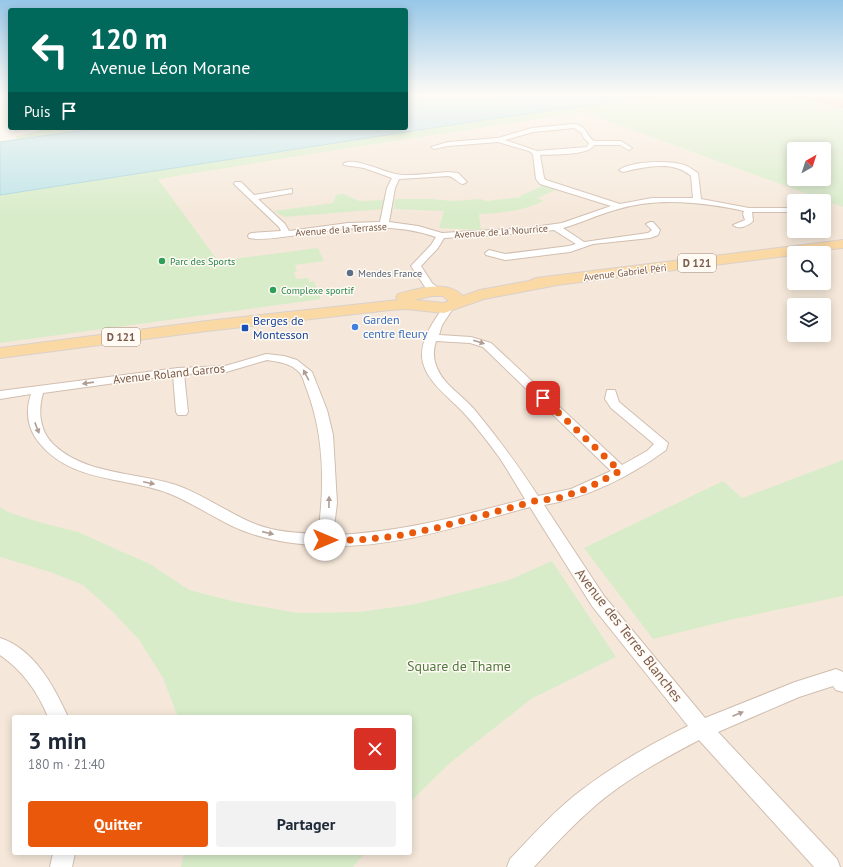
<!DOCTYPE html>
<html lang="fr">
<head>
<meta charset="utf-8">
<style>
  :root { --surface:#fff; --page:#f2f2f3; --text:#1f2937; --muted:#747a83; --accent:#ea580c }
  body { margin:0; font-family:"PT Sans",sans-serif; background:var(--page); color:var(--text); height:100vh; display:flex; flex-direction:column; font-size:15px; white-space:nowrap }
  * { box-sizing:border-box; margin:0 }
  p { font-size:13px; color:var(--muted) }
  .icon { flex:none; width:22px; height:22px; fill:none; stroke:currentColor; stroke-width:2; stroke-linecap:round; stroke-linejoin:round }
  .map { position:relative; flex:1; overflow:hidden }
  .details { position:absolute; left:12px; top:715px; width:400px; height:140px; display:flex; flex-direction:column; background:var(--surface); border-radius:4px; box-shadow:0 2px 10px #0003 }
  .details>* { flex:none }
  .top-card { position:absolute; left:8px; top:8px; width:400px; height:122px; border-radius:4px; box-shadow:0 2px 10px #0003; background:#00695c; color:#fff; overflow:hidden }
  .needle { width:26px; rotate:39deg }
  .controls { position:absolute; left:787px; top:142px; display:grid; gap:8px }
  .controls a { display:grid; place-items:center; width:44px; height:44px; border-radius:4px; background:var(--surface); box-shadow:0 2px 10px #0003; font-size:20px }
  .pin { position:absolute; display:grid; place-items:center; width:34px; height:34px; color:#fff; margin:-17px; border-radius:8px; box-shadow:0 2px 6px #0006 }
  .me { position:absolute; width:44px; margin:-22px; rotate:90deg; stroke-linejoin:round; filter:drop-shadow(0 0 3px #0008) }
  .turn { display:flex; align-items:center; gap:14px; height:84px; padding:0 16px; font-size:18px }
  .turn .icon { width:52px; height:52px; stroke-width:2.5 }
  .turn b { display:block; font-size:28px; line-height:34px }
  .then { display:flex; align-items:center; height:38px; padding:0 16px; background:#0003; gap:8px; font-size:15px }
  .round { display:grid; place-items:center; flex:none; width:42px; height:42px; border-radius:4px; background:var(--page) }
  .summary { display:flex; align-items:center; justify-content:space-between; height:68px; padding:0 16px }
  h1 { font-size:24px; font-weight:800; line-height:30px }
  .primary-button { display:flex; gap:8px; margin-top:auto; padding:8px 16px }
  .primary-button a { flex:1; height:46px; border-radius:4px; background:var(--accent); color:#fff; font-size:16px; font-weight:800; line-height:46px; text-align:center }
  .primary-button a+a { background:var(--page); color:var(--text) }
  .map>svg:first-child { display:block }
  .residential { fill:#f5e8da; fill-rule:evenodd }
  .green { fill:#d8ecc9; fill-rule:evenodd }
  .water { fill:#bfe3e8; stroke:#a5d3da }
  .lines { fill:none; stroke-linecap:round; stroke-linejoin:round }
  .street-casing { stroke:#d1beb0; stroke-width:2 }
  .primary-casing { stroke:#dad1cd; stroke-width:2 }
  .highway-casing { stroke:#dad1cd; stroke-width:2 }
  .street { fill:#fff; fill-rule:evenodd }
  .primary { fill:#fbd9a5; fill-rule:evenodd }
  .highway { fill:#f7b7a3; fill-rule:evenodd }
  .oneway { fill:#af9d94 }
  .route { stroke:#ea580c; stroke-width:7; stroke-dasharray:0 12.6 }
  .leisure-dot { fill:#2e9e5b; stroke:#fffaf3; stroke-width:1.5 }
  .service-dot { fill:#5c6f8a; stroke:#fffaf3; stroke-width:1.5 }
  .shop-dot { fill:#3f7fe0; stroke:#fffaf3; stroke-width:1.5 }
  .transit-dot { fill:#1a4fb4; stroke:#fffaf3; stroke-width:1.5 }
  .labels { text-anchor:middle; stroke-width:3; stroke-linejoin:round; paint-order:stroke }
  .far-street-label { font-size:10px; fill:#7a5c4d; stroke:#fffaf3 }
  .far-leisure-label { font-size:10px; fill:#27864d; stroke:#fffaf3; text-anchor:start }
  .far-service-label { font-size:10px; fill:#4e5e75; stroke:#fffaf3; text-anchor:start }
  .shield { fill:#fffaf3; stroke:#a28b7f; stroke-width:1 }
  .shield-label { font-size:11px; font-weight:bold; fill:#7a5c4d }
  .shop-label { font-size:12px; fill:#366cbe; stroke:#fffaf3; text-anchor:start }
  .transit-label { font-size:12px; fill:#164399; stroke:#fffaf3; text-anchor:start }
  .street-label { font-size:12px; fill:#7a5c4d; stroke:#fffaf3 }
  .near-street-label { font-size:14px; fill:#7a5c4d; stroke:#fffaf3 }
  .near-park-label { font-size:14px; fill:#537a41; stroke:#fffaf3 }
</style>
</head>
<body>
<div class="map">
<svg width="843" height="867" viewBox="0 0 843 867">
  <rect width="100%" height="100%" fill="#fdf6ec"/>
  <path class="residential" d="M 664,95 L 843,95 L 843,867 L 0,867 L 0,195 L 125,175 ZM 794,149 L 824,149 L 824,179 L 794,179 ZM 794,201 L 824,201 L 824,231 L 794,231 ZM 794,253 L 824,253 L 824,283 L 794,283 ZM 794,305 L 824,305 L 824,335 L 794,335 ZM 14,717 L 410,717 L 410,853 L 14,853 Z"/>
  <g class="green">
    <path d="M 664,95 L 788,95 L 843,107 L 843,207 L 584,112 L 310,154 L 158,179 L 218,261 L 318,248 L 324,261 L 295,265 L 297,272 L 294,272 L 296,279 L 308,278 L 309,282 L 314,281 L 321,299 L 0,343 L 0,195 L 477,121 ZM 794,149 L 824,149 L 824,179 L 794,179 Z"/>
    <path d="M 42,128 L 98,128 L 17,139 L 16,137 L 37,131 Z"/>
    <path d="M 545,185 L 558,189 L 537,198 L 544,201 C 522,211 503,213 479,214 L 481,230 L 439,228 L 444,211 L 394,209 L 395,199 L 431,199 L 452,201 L 480,199 L 487,201 L 521,197 L 520,196 Z"/>
    <path d="M 341,194 L 344,194 L 359,201 L 383,200 L 382,209 L 284,217 L 274,211 L 333,203 L 336,195 Z"/>
    <path d="M 843,460 L 843,596 L 734,619 L 653,639 L 584,548 L 723,481 L 742,498 Z"/>
    <path d="M 0,507 L 8,512 L 42,523 L 78,532 L 118,550 L 150,564 L 189,590 L 236,602 L 298,613 L 360,612 L 416,604 L 509,580 L 552,561 L 616,657 L 531,699 L 450,763 L 410,802 L 410,717 L 178,717 L 163,678 L 140,641 L 112,611 L 83,585 L 53,573 L 0,557 Z"/>
    <path d="M 184,853 L 365,853 L 353,867 L 181,867 Z"/>
  </g>
  <path class="water" d="M 406,95 L 664,95 L 477,121 L 0,195 L 0,142 L 98,128 L 406,128 Z"/>
  <g class="lines">
    <defs>
      <g id="street">
        <path d="M 574,124 C 589,127 584,134 594,141 L 621,141 L 632,148 L 629,150 L 620,145 L 594,145 C 588,156 553,154 540,155 L 544,178 L 546,180 L 620,204 L 652,198 L 693,198 L 691,176 C 674,160 644,167 623,172 L 619,170 C 631,161 670,160 684,165 C 690,167 693,170 698,173 L 701,199 L 749,208 L 790,208 L 794,210 L 790,212 L 752,212 L 753,221 C 748,226 739,230 733,225 L 745,220 L 743,214 L 744,211 C 702,202 657,197 615,210 C 597,215 581,223 563,228 L 584,242 L 648,233 L 652,230 L 646,224 L 650,222 L 653,222 L 660,230 L 658,235 L 650,238 L 593,244 L 570,252 L 505,260 L 486,255 L 485,253 L 489,250 L 505,254 L 569,246 L 576,244 L 554,230 L 527,233 L 444,238 L 438,248 L 421,266 L 432,283 L 442,291 L 437,294 L 425,287 L 411,266 L 431,245 L 436,237 C 391,222 350,228 304,234 C 289,236 263,241 249,238 L 248,236 L 249,234 L 252,233 L 281,231 L 279,227 L 234,184 L 235,182 L 241,182 L 254,195 L 292,189 L 292,193 L 258,199 L 285,224 L 289,231 L 348,223 L 380,222 L 387,188 L 392,178 L 364,168 L 344,165 L 343,164 C 353,156 383,172 396,174 C 406,177 436,173 448,172 L 458,173 L 467,182 L 463,184 C 457,183 455,177 448,176 L 399,179 L 395,188 L 389,222 L 418,226 L 442,233 L 527,228 L 562,223 L 611,206 L 540,184 L 536,179 L 533,154 L 529,151 L 498,142 L 448,146 L 434,149 L 431,147 L 448,142 L 498,138 L 532,128 ZM 574,128 L 582,133 L 583,137 L 589,143 L 587,147 L 537,151 L 505,140 L 533,132 Z"/>
        <path d="M 449,304 L 454,307 L 442,325 L 439,335 L 471,337 L 491,343 L 622,465 L 647,451 L 654,444 L 611,408 L 605,399 L 607,390 L 615,390 L 619,402 L 668,443 L 666,450 C 631,476 587,498 544,505 L 604,596 L 705,718 L 795,682 L 836,669 L 843,672 L 843,692 L 836,690 L 833,686 L 799,697 L 718,732 L 837,859 L 840,867 L 814,867 L 699,740 C 663,759 628,778 596,805 C 574,824 554,845 534,867 L 507,867 L 510,859 C 533,835 556,809 583,789 C 616,764 651,744 688,726 L 592,606 L 530,507 C 465,524 400,547 332,546 C 297,545 264,541 232,526 C 211,516 191,502 168,493 C 123,476 66,483 35,437 C 27,424 26,409 31,394 L 0,399 L 0,391 L 178,368 L 225,366 L 266,354 L 284,356 L 297,360 L 312,372 L 327,410 L 333,435 L 337,503 L 333,535 C 399,533 461,516 525,499 C 516,485 508,470 499,457 C 488,442 476,426 463,412 C 448,396 424,380 422,357 C 421,338 435,319 445,305 ZM 436,341 L 470,343 L 483,347 L 611,471 L 571,489 L 538,496 C 518,465 497,437 474,409 C 462,395 444,385 437,368 C 433,359 433,350 436,341 ZM 267,360 C 279,362 291,363 300,373 C 303,377 305,385 307,390 C 324,435 325,486 318,534 C 297,533 275,532 255,524 C 228,513 204,495 176,485 C 136,472 85,475 53,444 C 39,430 38,410 43,393 L 173,375 L 176,412 L 178,415 L 186,415 L 188,412 L 184,374 L 226,372 Z"/>
        <path d="M 0,638 C 34,649 54,686 68,717 L 48,717 C 38,692 22,670 0,655 Z"/>
        <path d="M 53,853 L 75,853 L 72,867 L 50,867 Z"/>
      </g>
      <path id="primary" d="M 843,240 L 843,248 L 794,253 L 794,255 L 557,285 L 484,299 L 444,313 L 406,309 L 390,310 L 207,331 L 0,358 L 0,348 L 207,321 L 398,300 L 396,297 L 398,294 C 418,289 446,279 463,296 L 480,290 L 529,281 L 536,278 ZM 432,296 L 443,296 L 449,301 L 443,303 L 414,300 Z"/>
      <path id="highway" d="M 795,95 L 811,95 L 843,101 L 843,107 L 797,97 Z"/>
    </defs>
    <use href="#street" class="street-casing"/>
    <use href="#primary" class="primary-casing"/>
    <use href="#highway" class="highway-casing"/>
    <use href="#street" class="street"/>
    <use href="#primary" class="primary"/>
    <use href="#highway" class="highway"/>
  </g>
  <defs><path id="oneway-solid" d="M-6-.8H1V-3.2L6.5 0L1 3.2V.8H-6Z"/></defs>
  <g class="oneway">
    <use href="#oneway-solid" transform="translate(479 342) rotate(17)"/>
    <use href="#oneway-solid" transform="translate(306 375) rotate(-118)"/>
    <use href="#oneway-solid" transform="translate(88 383) rotate(172)"/>
    <use href="#oneway-solid" transform="translate(37 428) rotate(69)"/>
    <use href="#oneway-solid" transform="translate(149 483) rotate(12)"/>
    <use href="#oneway-solid" transform="translate(329 502) rotate(-89)"/>
    <use href="#oneway-solid" transform="translate(268 533) rotate(13)"/>
    <use href="#oneway-solid" transform="translate(738 714) rotate(-23)"/>
  </g>
  <linearGradient id="sky" x2="0" y2="1"><stop stop-color="#97c7e8"/><stop offset="0.44" stop-color="#fefbf6"/><stop offset="1" stop-color="#fefbf6" stop-opacity="0"/></linearGradient>
  <rect width="843" height="216" fill="url(#sky)"/>
  <g class="lines">
    <path class="route" d="M 325,540 L 359,540 L 397,536 L 436,528 L 535,501 L 559,498 L 586,489 L 620,471 L 543,398"/>
  </g>
  <g class="leisure-dot">
    <circle cx="162" cy="261" r="4"/>
    <circle cx="273" cy="290" r="4"/>
  </g>
  <circle class="service-dot" cx="350" cy="273" r="4"/>
  <circle class="shop-dot" cx="355" cy="327" r="4"/>
  <rect class="transit-dot" x="241" y="324" width="8" height="8" rx="2"/>
  <g class="labels">
    <g class="far-street-label">
      <text transform="translate(341 229) rotate(-4)" y="4">Avenue de la Terrasse</text>
      <text transform="translate(501 231) rotate(-4)" y="4">Avenue de la Nourrice</text>
      <text transform="translate(625 272) rotate(-7)" y="4">Avenue Gabriel Péri</text>
    </g>
    <g class="far-leisure-label">
      <text x="170" y="265">Parc des Sports</text>
      <text x="281" y="294">Complexe sportif</text>
    </g>
    <g class="far-service-label">
      <text x="358" y="277">Mendes France</text>
    </g>
    <g class="shield">
      <rect x="678" y="254" width="38" height="18" rx="3"/>
      <rect x="102" y="328" width="38" height="18" rx="3"/>
    </g>
    <g class="shield-label">
      <text x="697" y="267">D 121</text>
      <text x="121" y="341">D 121</text>
    </g>
    <g class="shop-label">
      <text x="363" y="324">Garden<tspan x="363" dy="14">centre fleury</tspan></text>
    </g>
    <g class="transit-label">
      <text x="253" y="325">Berges de<tspan x="253" dy="14">Montesson</tspan></text>
    </g>
    <g class="street-label">
      <text transform="translate(169 374) rotate(-6)" y="4">Avenue Roland Garros</text>
    </g>
    <g class="near-street-label">
      <text transform="translate(629 635) rotate(52)" y="5">Avenue des Terres Blanches</text>
    </g>
    <g class="near-park-label">
      <text x="459" y="671">Square de Thame</text>
    </g>
  </g>
</svg>
<div class="controls">
<a><svg class="needle" viewBox="-14 -14 28 28"><path d="M0-13l5 13h-10z" fill="#e53935"/><path d="M0 13l5-13h-10z" fill="#747a83"/></svg></a>
<a><svg class="icon" aria-label="sound" viewBox="0 0 24 24"><path d="M4 9h4l5-4v14l-5-4H4zM17 9q2 3 0 6"/></svg></a>
<a><svg class="icon" aria-label="search" viewBox="0 0 24 24"><circle cx="10" cy="10" r="6"/><path d="M15 15l6 6"/></svg></a>
<a><svg class="icon" aria-label="layers" viewBox="0 0 24 24"><path d="M12 4l9 5-9 5-9-5zM3 14l9 5 9-5"/></svg></a>
</div>
<div class="pin" style="left:543px;top:398px;background:#d93025"><svg class="icon" aria-label="arrive" viewBox="0 0 24 24"><path d="M6 21V4h12l-3 4 3 4H6"/></svg></div>
<svg class="me" style="left:325px;top:540px" viewBox="-20 -20 40 40"><circle r="19" fill="#fff"/><path d="M0-13L10 11 0 6-10 11z" fill="#ea580c"/></svg>
<div class="top-card">
<div class="turn"><svg class="icon" aria-label="left" viewBox="0 0 24 24"><path d="M17 20v-9H6M10 6l-5 5 5 5"/></svg><div><b>120 m</b>Avenue Léon Morane</div></div>
<div class="then">Puis<svg class="icon" aria-label="arrive" viewBox="0 0 24 24"><path d="M6 21V4h12l-3 4 3 4H6"/></svg></div>
</div>
<section class="details">
<div class="summary"><div><h1>3 min</h1><p>180 m · 21:40</p></div><a class="round" style="background:#d93025;color:#fff"><svg class="icon" aria-label="close" viewBox="0 0 24 24"><path d="M6 6l12 12M18 6L6 18"/></svg></a></div>
<div class="primary-button"><a>Quitter</a><a>Partager</a></div>
</section>
</div>
</body>
</html>
